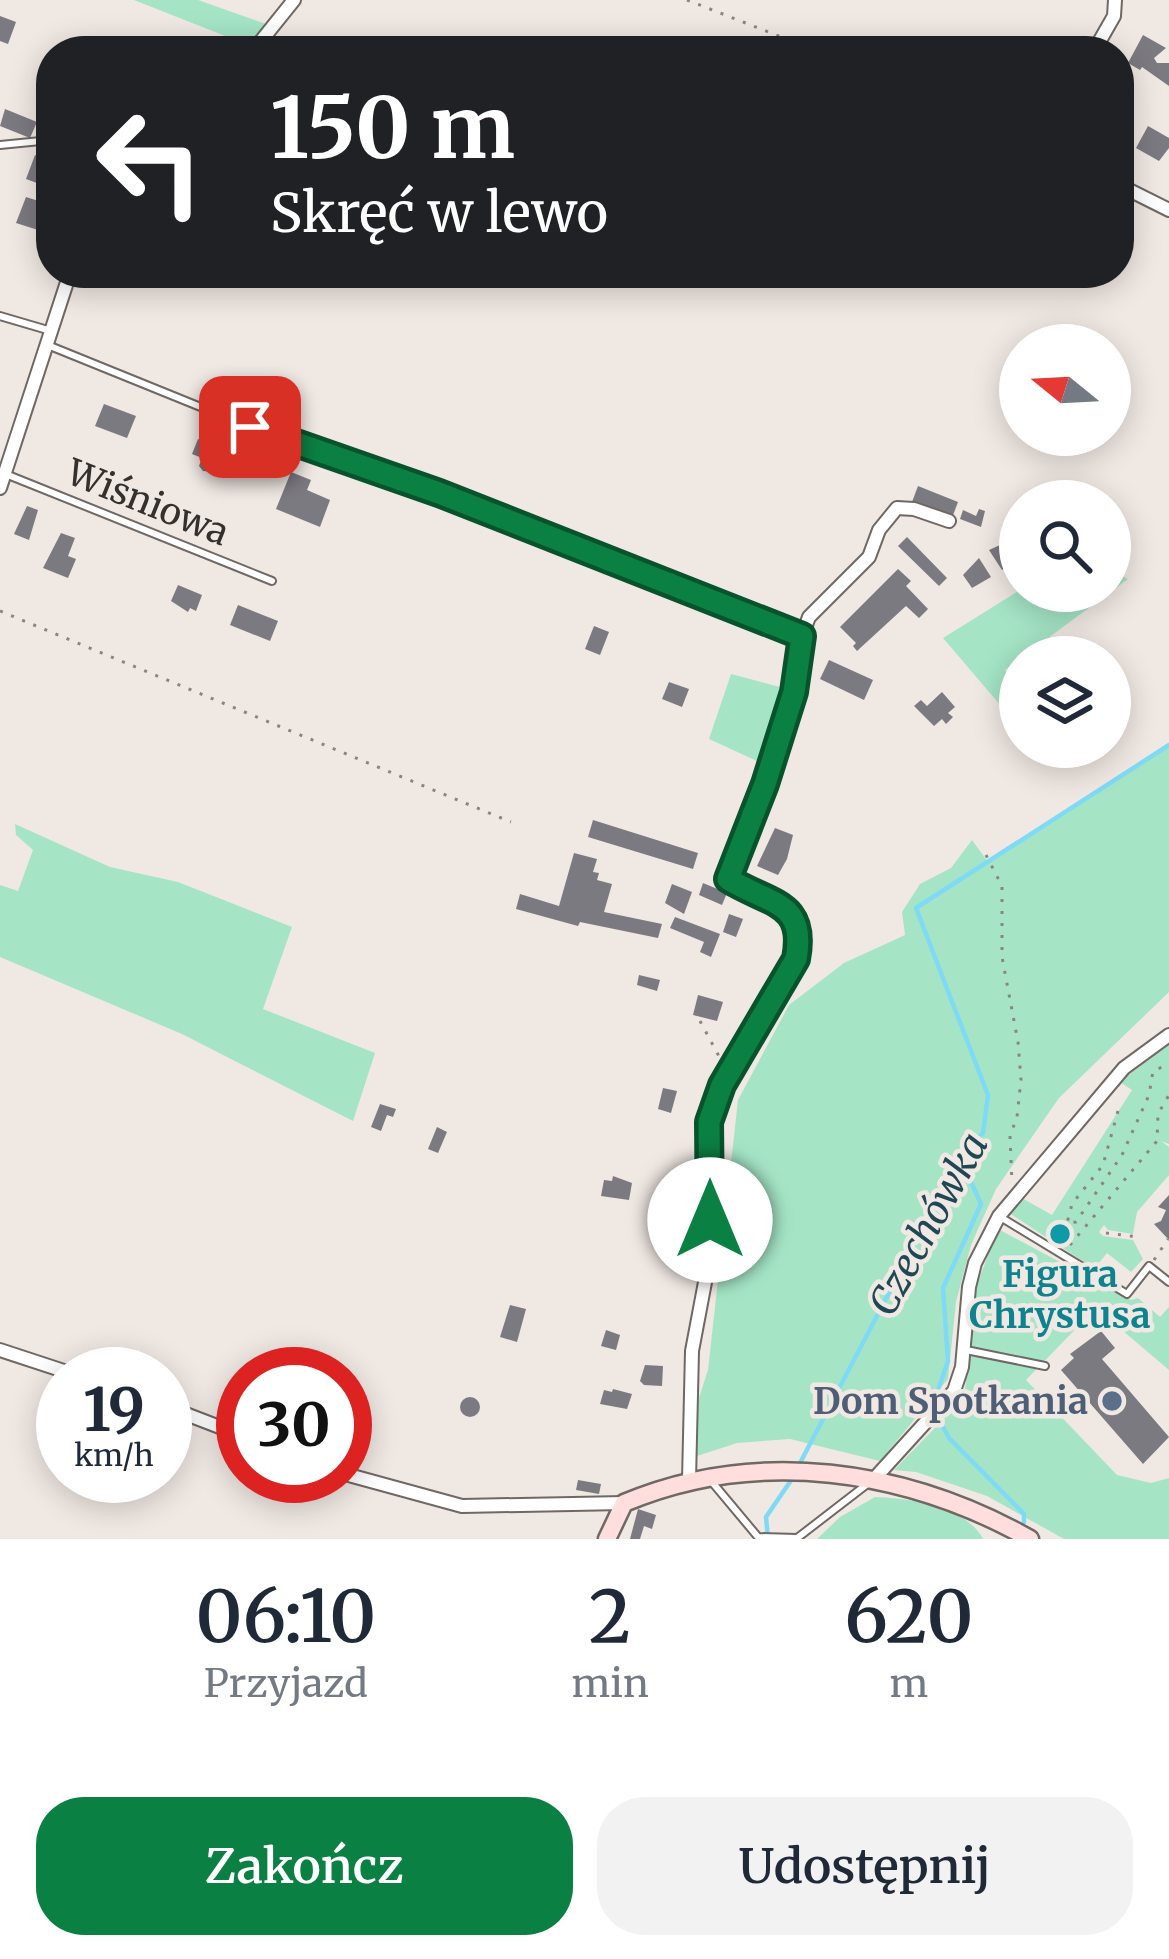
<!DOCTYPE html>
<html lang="pl">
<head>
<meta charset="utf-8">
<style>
  :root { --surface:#fff; --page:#f2f2f3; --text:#1f2937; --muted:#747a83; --accent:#0b8043 }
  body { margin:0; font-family:Merriweather,serif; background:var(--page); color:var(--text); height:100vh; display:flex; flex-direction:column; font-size:45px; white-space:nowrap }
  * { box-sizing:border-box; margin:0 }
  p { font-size:39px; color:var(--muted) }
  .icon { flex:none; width:66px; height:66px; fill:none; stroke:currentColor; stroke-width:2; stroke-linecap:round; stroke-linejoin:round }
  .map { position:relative; height:1539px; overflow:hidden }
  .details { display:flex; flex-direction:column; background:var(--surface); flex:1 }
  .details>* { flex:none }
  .hud { position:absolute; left:36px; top:36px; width:1098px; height:252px; border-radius:48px; box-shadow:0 6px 30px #0003; background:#202124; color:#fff; overflow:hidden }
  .needle { width:78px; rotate:288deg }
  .controls { position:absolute; left:999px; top:324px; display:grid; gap:24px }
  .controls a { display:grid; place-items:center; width:132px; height:132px; border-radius:50%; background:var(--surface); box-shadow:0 6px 30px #0003; font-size:60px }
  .speed { position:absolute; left:36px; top:1347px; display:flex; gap:24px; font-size:60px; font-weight:700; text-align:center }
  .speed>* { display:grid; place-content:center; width:156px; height:156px; border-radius:50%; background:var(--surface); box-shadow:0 6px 30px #0003; line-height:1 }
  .speed small { font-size:30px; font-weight:400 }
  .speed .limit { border:18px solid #d22; background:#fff; color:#111 }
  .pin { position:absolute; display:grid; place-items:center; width:102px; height:102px; color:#fff; margin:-51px; border-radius:24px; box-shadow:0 6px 18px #0006 }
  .me { position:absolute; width:132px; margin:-66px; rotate:0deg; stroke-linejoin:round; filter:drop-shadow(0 0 9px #0008) }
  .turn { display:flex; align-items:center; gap:42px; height:252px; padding:0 36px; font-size:54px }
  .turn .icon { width:156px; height:156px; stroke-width:2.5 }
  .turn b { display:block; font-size:84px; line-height:102px }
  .eta { display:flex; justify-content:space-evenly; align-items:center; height:204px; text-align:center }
  .eta b { font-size:72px; font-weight:600; line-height:84px }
  .action { display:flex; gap:24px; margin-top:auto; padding:24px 36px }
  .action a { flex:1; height:138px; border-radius:48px; background:var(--accent); color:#fff; font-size:48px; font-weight:600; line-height:138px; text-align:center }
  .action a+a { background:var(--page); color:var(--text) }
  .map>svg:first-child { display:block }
  .green { fill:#a5e5c6 }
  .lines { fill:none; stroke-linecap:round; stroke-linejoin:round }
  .stream { stroke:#7fdaf5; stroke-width:4.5 }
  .building { fill:#7c7a81 }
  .lane-casing { stroke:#6f6864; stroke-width:10 }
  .street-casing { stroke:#6f6864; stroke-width:16 }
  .secondary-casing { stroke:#6f6864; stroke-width:21 }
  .path { stroke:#8a8581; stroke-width:3; stroke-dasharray:3 9; stroke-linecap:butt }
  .lane { stroke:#fff; stroke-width:6 }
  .street { stroke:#fff; stroke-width:12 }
  .secondary { stroke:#ffdedd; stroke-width:16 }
  .route-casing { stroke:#07532c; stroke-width:30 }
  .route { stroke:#0b8043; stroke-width:21 }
  .culture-dot { fill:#0f9aa8; stroke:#f0e8e3; stroke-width:4.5 }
  .service-dot { fill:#5c6f8a; stroke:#f0e8e3; stroke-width:4.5 }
  .labels { text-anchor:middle; stroke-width:9; stroke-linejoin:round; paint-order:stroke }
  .street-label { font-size:36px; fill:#33302e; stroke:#f0e8e3 }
  .culture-label { font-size:36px; font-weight:bold; fill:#0d838f; stroke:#f0e8e3 }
  .service-label { font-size:36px; font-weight:bold; fill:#4e5e75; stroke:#f0e8e3; text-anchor:end }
  .water-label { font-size:39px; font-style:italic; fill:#1f4854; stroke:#f0e8e3 }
</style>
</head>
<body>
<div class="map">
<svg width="1169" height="1539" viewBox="0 0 1169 1539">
  <rect width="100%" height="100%" fill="#f0e8e3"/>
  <g class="green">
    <path d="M 134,0 L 198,0 L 266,24 L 248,45 Z"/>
    <path d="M 1110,570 L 1128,579 L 1005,670 L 1020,697 L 1020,715 L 1013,720 L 943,638 L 1020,590 L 1110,591 Z"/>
    <path d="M 731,674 L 795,691 L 770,767 L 709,739 Z"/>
    <path d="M 1169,745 L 1169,992 L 1059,1098 L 996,1189 L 971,1245 L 956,1302 L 948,1379 L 880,1461 L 790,1439 L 737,1443 L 694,1457 L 694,1413 L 708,1370 L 738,1100 L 789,1005 L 844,963 L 905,935 L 902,912 L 920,884 L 951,868 L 972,840 L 988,862 Z"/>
    <path d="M 15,824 L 110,867 L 178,882 L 292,927 L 263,1009 L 375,1053 L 353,1121 L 182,1034 L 0,957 L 0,885 L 18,891 L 33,850 L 16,835 Z"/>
    <path d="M 1169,1043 L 1169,1144 L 1161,1141 L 1169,1147 L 1169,1175 L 1137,1212 L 1133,1234 L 1108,1230 L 1104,1225 L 1099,1232 L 1103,1236 L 1133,1240 L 1143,1259 L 1131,1272 L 1107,1253 L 1098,1264 L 1113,1276 L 1098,1271 L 1009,1213 L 1020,1197 L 1052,1215 L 1132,1090 L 1120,1082 Z"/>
    <path d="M 998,1229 L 1131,1300 L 1138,1298 L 1160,1317 L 1169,1307 L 1169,1370 L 1096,1308 L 1026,1380 L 1117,1475 L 1151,1483 L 1169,1478 L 1169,1539 L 1064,1539 L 987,1496 L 916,1472 L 894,1470 L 964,1398 L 976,1287 Z"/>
    <path d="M 875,1497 C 909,1498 967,1507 983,1539 L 817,1539 L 840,1517 Z"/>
  </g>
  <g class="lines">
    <g class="stream">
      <path d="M 960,1157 L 981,1204 L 943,1288 L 948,1361 L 932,1407 L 949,1438 L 1024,1514 L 1024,1522"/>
      <path d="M 799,1465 L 960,1157 L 983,1133 L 988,1095 L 916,908 L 1169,745"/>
      <path d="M 768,1539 L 766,1517 L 794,1476"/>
    </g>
  </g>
  <g class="building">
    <path d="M 0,16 L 16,22 L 8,44 L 0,41 Z"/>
    <path d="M 1143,35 L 1166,48 L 1154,58 L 1157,63 L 1169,63 L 1169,86 L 1142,67 L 1140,70 L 1128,63 Z"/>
    <path d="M 5,109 L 37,122 L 30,138 L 0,126 Z"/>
    <path d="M 1148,126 L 1169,138 L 1169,148 L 1159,161 L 1136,148 Z"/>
    <path d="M 35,155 L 51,161 L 45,186 L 26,179 Z"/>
    <path d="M 26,197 L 48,204 L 38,230 L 16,223 Z"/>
    <path d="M 104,404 L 136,416 L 127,438 L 95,426 Z"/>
    <path d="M 198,439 L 222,451 L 214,472 L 203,471 L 199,466 L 202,458 L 192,454 Z"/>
    <path d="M 291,472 L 311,480 L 307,490 L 330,500 L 320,527 L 276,509 Z"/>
    <path d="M 918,486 L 958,502 L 952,518 L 912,502 Z"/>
    <path d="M 27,506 L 38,510 L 29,540 L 14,534 Z"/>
    <path d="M 979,509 L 985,511 L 981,527 L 960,519 L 963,510 L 976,516 Z"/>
    <path d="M 61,533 L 75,538 L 68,556 L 76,559 L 68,578 L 43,568 Z"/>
    <path d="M 907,537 L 947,578 L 939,586 L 898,546 Z"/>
    <path d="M 1011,540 L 1018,551 L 1009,556 L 1013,563 L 1002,570 L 989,550 Z"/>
    <path d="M 979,558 L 991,577 L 972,588 L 963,575 Z"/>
    <path d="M 898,569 L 911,581 L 906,586 L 928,609 L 919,618 L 906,606 L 857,651 L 853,646 L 856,643 L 840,627 Z"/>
    <path d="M 178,585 L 202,595 L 196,611 L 190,608 L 188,612 L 171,601 Z"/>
    <path d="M 238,605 L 278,621 L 270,641 L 230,625 Z"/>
    <path d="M 594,626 L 609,632 L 600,655 L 585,649 Z"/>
    <path d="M 829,660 L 873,680 L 864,700 L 820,679 Z"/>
    <path d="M 669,682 L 689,689 L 682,707 L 662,699 Z"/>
    <path d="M 942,692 L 955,707 L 948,713 L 953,717 L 946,724 L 942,719 L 934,726 L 914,706 L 921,700 L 927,706 Z"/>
    <path d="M 593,820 L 698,853 L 693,869 L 588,837 Z"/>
    <path d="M 775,828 L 793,835 L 787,859 L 778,875 L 757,866 Z"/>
    <path d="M 574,853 L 597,859 L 593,872 L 599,873 L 597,880 L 612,884 L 604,912 L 662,924 L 658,938 L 580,922 L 578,926 L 516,909 L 520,894 L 559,906 Z"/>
    <path d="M 703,883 L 727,893 L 722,905 L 699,895 Z"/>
    <path d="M 672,884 L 692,892 L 684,914 L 665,903 Z"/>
    <path d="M 729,914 L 743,919 L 736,937 L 723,932 Z"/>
    <path d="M 675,917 L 720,934 L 711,957 L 700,952 L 704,942 L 670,928 Z"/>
    <path d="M 639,975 L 660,980 L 657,991 L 637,985 Z"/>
    <path d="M 698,995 L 723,1002 L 717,1021 L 693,1015 Z"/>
    <path d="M 663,1088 L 677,1091 L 671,1113 L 658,1109 Z"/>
    <path d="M 380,1104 L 396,1109 L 393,1117 L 387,1115 L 381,1131 L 371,1127 Z"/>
    <path d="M 437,1127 L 447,1132 L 438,1153 L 428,1149 Z"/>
    <path d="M 613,1176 L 632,1183 L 629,1200 L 601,1196 L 604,1180 L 612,1181 Z"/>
    <path d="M 1169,1195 L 1169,1240 L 1154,1224 L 1161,1221 L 1166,1210 L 1158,1207 Z"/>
    <path d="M 510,1305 L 526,1309 L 517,1342 L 500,1337 Z"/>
    <path d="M 606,1330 L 620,1335 L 616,1350 L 601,1346 Z"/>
    <path d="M 1101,1331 L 1115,1348 L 1102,1359 L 1169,1437 L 1143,1464 L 1061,1370 L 1074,1358 L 1070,1354 Z"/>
    <path d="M 645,1365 L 663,1366 L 662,1386 L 644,1385 L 640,1381 Z"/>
    <path d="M 613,1389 L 632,1394 L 627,1409 L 600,1404 L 604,1390 L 612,1392 Z"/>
    <circle cx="470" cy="1407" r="10"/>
    <path d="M 578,1480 L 601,1484 L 599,1494 L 576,1490 Z"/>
    <path d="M 638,1509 L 656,1515 L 652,1529 L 644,1526 L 640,1539 L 630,1539 Z"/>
  </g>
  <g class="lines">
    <defs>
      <g id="lane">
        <path d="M 0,145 L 51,140"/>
        <path d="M 0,316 L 51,331"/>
        <path d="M 50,346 L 250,427 L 439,493 L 802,636"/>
        <path d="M 8,475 L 272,581"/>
        <path d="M 1002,1218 L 1127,1294 L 1149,1266 L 1169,1282"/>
        <path d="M 966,1350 L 1045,1366"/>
        <path d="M 712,1482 L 758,1537 L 797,1538"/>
        <path d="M 796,1539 L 866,1485"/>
      </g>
      <g id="street">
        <path d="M 253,51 L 294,0"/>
        <path d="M 1094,51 L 1114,16 L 1115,0"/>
        <path d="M 1119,185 L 1169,210"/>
        <path d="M 0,488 L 70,273"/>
        <path d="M 0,1350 L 73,1374"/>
        <path d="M 165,1406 L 243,1436"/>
        <path d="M 345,1474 L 462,1506 L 624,1503"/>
        <path d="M 874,1479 L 954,1391 L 962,1367 L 969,1287 L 975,1263 L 999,1216 L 1124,1068 L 1169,1035"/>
        <path d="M 689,1480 L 692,1351 L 709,1261 L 709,1122 L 722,1085 L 797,959 C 807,902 771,904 728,879 L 729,868 L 765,784 L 795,691 L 802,636 L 809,617 L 869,557 L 879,530 L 897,508 L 914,509 L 949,521"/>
      </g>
      <path id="secondary" d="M 607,1539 L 624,1503 C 757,1447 906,1469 1030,1539"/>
    </defs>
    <use href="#lane" class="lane-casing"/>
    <use href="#street" class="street-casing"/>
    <use href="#secondary" class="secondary-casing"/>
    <g class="path">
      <path d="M 687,0 L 817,51"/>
      <path d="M 0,611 L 511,822"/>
      <path d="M 986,855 L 1002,886 L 1002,957 L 1018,1042 L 1021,1080 L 1017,1117 L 1010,1136 L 1012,1183"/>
      <path d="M 700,1021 L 721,1060"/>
      <path d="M 1118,1111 L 1103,1165 L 1072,1204 L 1067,1223 L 1076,1222 L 1122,1155 L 1149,1095 L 1153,1071 L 1169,1064"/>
      <path d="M 1106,1233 L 1138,1237"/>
      <path d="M 1070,1245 L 1157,1141 L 1158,1114 L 1169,1095"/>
      <path d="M 1154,1260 L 1168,1239"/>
    </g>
    <use href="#lane" class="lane"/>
    <use href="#street" class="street"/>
    <use href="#secondary" class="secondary"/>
  </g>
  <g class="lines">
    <defs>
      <path id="route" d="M 250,427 L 439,493 L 802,636 L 794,692 L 765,784 L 728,879 C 770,905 807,901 796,959 L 722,1085 L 709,1122 L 710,1220"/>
    </defs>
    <use href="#route" class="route-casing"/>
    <use href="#route" class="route"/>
  </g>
  <circle class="culture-dot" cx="1060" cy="1234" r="12"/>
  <circle class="service-dot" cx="1112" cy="1401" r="12"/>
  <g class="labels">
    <g class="street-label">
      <text transform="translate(148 502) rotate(22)" y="13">Wiśniowa</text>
    </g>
    <g class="culture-label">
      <text x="1060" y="1287">Figura<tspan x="1060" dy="41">Chrystusa</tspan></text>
    </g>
    <g class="service-label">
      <text x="1088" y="1414">Dom Spotkania</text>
    </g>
    <g class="water-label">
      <text transform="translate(928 1224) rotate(-61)" y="14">Czechówka</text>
    </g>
  </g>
</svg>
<div class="controls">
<a><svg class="needle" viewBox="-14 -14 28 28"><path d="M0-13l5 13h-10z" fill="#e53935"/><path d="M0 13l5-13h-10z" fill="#747a83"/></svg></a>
<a><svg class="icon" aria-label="search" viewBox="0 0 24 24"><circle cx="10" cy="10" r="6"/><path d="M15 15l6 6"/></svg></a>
<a><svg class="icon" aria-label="layers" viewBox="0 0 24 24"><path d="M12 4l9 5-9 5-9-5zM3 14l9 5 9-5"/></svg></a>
</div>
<div class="speed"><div>19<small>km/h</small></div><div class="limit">30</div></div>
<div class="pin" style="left:250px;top:427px;background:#d93025"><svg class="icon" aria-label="arrive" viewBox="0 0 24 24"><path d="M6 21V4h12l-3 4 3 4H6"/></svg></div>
<svg class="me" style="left:710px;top:1220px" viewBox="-20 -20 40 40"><circle r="19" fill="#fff"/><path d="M0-13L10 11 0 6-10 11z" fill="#0b8043"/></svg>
<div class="hud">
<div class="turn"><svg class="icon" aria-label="left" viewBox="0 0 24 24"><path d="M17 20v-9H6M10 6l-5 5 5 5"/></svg><div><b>150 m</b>Skręć w lewo</div></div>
</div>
</div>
<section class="details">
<div class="eta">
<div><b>06:10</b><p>Przyjazd</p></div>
<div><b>2</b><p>min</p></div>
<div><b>620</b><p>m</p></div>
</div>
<div class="action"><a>Zakończ</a><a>Udostępnij</a></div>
</section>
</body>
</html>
